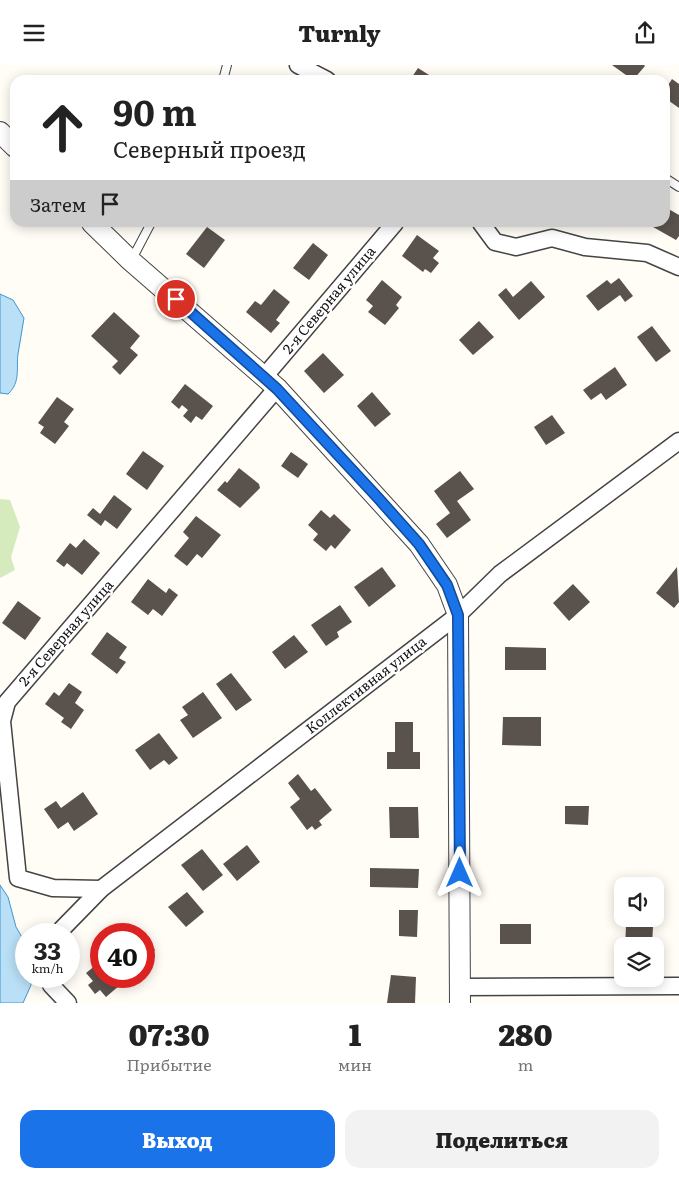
<!DOCTYPE html>
<html lang="ru">
<head>
<meta charset="utf-8">
<style>
  :root { --surface:#fff; --page:#f2f2f2; --text:#222; --muted:#767676; --accent:#1a73e8 }
  body { margin:0; font-family:Literata,serif; background:var(--page); color:var(--text); height:100vh; display:flex; flex-direction:column; font-size:19px; white-space:nowrap }
  * { box-sizing:border-box; margin:0 }
  p { font-size:16px; color:var(--muted) }
  .icon { flex:none; width:28px; height:28px; fill:none; stroke:currentColor; stroke-width:2; stroke-linecap:round; stroke-linejoin:round }
  .map { position:relative; height:938px; overflow:hidden }
  .details { display:flex; flex-direction:column; background:var(--surface); flex:1 }
  .details>* { flex:none }
  .banner { position:absolute; left:10px; top:10px; width:660px; height:152px; border-radius:15px; box-shadow:0 2px 12px #0003; background:#fff; color:var(--text); overflow:hidden }
  .controls { position:absolute; left:614px; top:812px; display:grid; gap:10px }
  .controls a { display:grid; place-items:center; width:50px; height:50px; border-radius:10px; background:var(--surface); box-shadow:0 2px 12px #0003; font-size:25px }
  .speed { position:absolute; left:15px; top:858px; display:flex; gap:10px; font-size:25px; font-weight:700; text-align:center }
  .speed>* { display:grid; place-content:center; width:65px; height:65px; border-radius:50%; background:var(--surface); box-shadow:0 2px 12px #0003; line-height:1 }
  .speed small { font-size:12px; font-weight:400 }
  .speed .limit { border:8px solid #d22; background:#fff; color:#111 }
  .pin { position:absolute; display:grid; place-items:center; width:42px; height:42px; color:#fff; margin:-21px; border:2px solid #fff; border-radius:50%; box-shadow:0 1px 5px #0007 }
  .me { position:absolute; width:55px; margin:-28px; rotate:0deg; stroke-linejoin:round; filter:drop-shadow(0 0 4px #0008) }
  .turn { display:flex; align-items:center; gap:18px; height:105px; padding:0 20px; font-size:22px }
  .turn .icon { width:65px; height:65px; stroke-width:2.5 }
  .turn b { display:block; font-size:35px; line-height:42px }
  .then { display:flex; align-items:center; height:48px; padding:0 20px; background:#0003; gap:10px; font-size:19px }
  .eta { display:flex; justify-content:space-evenly; align-items:center; height:85px; text-align:center }
  .eta b { font-size:30px; font-weight:800; line-height:35px }
  .primary-button { display:flex; gap:10px; margin-top:auto; padding:10px 20px }
  .primary-button a { flex:1; height:58px; border-radius:15px; background:var(--accent); color:#fff; font-size:20px; font-weight:800; line-height:58px; text-align:center }
  .primary-button a+a { background:var(--page); color:var(--text) }
  header { display:flex; justify-content:space-between; align-items:center; height:65px; padding:0 20px; background:var(--surface); font-size:22px; font-weight:800 }
  .map>svg:first-child { display:block }
  .green { fill:#d5ebbd }
  .water { fill:#b9e0f7; stroke:#3f96cf }
  .building { fill:#5a524d }
  .lines { fill:none; stroke-linecap:round; stroke-linejoin:round }
  .service-casing { stroke:#444; stroke-width:10 }
  .minor-casing { stroke:#444; stroke-width:19 }
  .tertiary-casing { stroke:#444; stroke-width:22 }
  .service { stroke:#fff; stroke-width:8 }
  .minor { stroke:#fff; stroke-width:16 }
  .tertiary { stroke:#fff; stroke-width:20 }
  .route-casing { stroke:#114b97; stroke-width:12 }
  .route { stroke:#1a73e8; stroke-width:9 }
  .labels { text-anchor:middle; stroke-width:5; stroke-linejoin:round; paint-order:stroke }
  .street-label { font-size:14px; fill:#111; stroke:#fff }
</style>
</head>
<body>
<header><svg class="icon" aria-label="menu" viewBox="0 0 24 24"><path d="M4 6h16M4 12h16M4 18h16"/></svg>Turnly<svg class="icon" aria-label="share" viewBox="0 0 24 24"><path d="M12 15V3M7 8l5-5 5 5M5 13v7h14v-7"/></svg></header>
<div class="map">
<svg width="679" height="938" viewBox="0 0 679 938">
  <rect width="100%" height="100%" fill="#fffdf5"/>
  <path class="green" d="M 0,434 L 10,435 L 20,462 L 11,492 L 15,505 L 0,513 Z"/>
  <g class="water">
    <path d="M 0,229 L 13,235 L 24,253 C 22,265 20,277 18,289 C 16,303 21,317 8,329 L 0,328 Z"/>
    <path d="M 0,820 L 8,832 L 16,862 L 26,879 L 26,911 L 30,911 L 31,920 L 23,938 L 0,938 Z"/>
  </g>
  <g class="building">
    <path d="M 612,0 L 644,0 L 645,1 L 633,15 Z"/>
    <path d="M 418,3 L 437,15 L 410,15 Z"/>
    <path d="M 672,14 L 679,19 L 679,43 L 665,33 L 665,25 Z"/>
    <path d="M 665,142 L 679,150 L 679,171 L 676,175 L 646,158 L 665,158 Z"/>
    <path d="M 207,162 L 225,175 L 204,203 L 186,189 Z"/>
    <path d="M 417,170 L 439,186 L 433,193 L 439,198 L 431,208 L 425,204 L 423,207 L 402,191 Z"/>
    <path d="M 313,178 L 328,190 L 309,215 L 293,203 Z"/>
    <path d="M 619,213 L 633,231 L 625,237 L 620,230 L 598,246 L 586,231 L 607,215 L 611,219 Z"/>
    <path d="M 382,215 L 402,232 L 396,240 L 399,243 L 385,260 L 368,247 L 373,241 L 366,235 Z"/>
    <path d="M 531,216 L 545,232 L 519,255 L 498,230 L 506,223 L 513,232 Z"/>
    <path d="M 274,224 L 290,237 L 276,255 L 280,258 L 271,268 L 246,247 L 255,236 L 261,240 Z"/>
    <path d="M 114,247 L 140,271 L 130,283 L 138,290 L 120,310 L 112,302 L 118,296 L 91,271 Z"/>
    <path d="M 479,256 L 494,272 L 473,290 L 459,275 Z"/>
    <path d="M 652,261 L 671,286 L 656,297 L 637,272 Z"/>
    <path d="M 323,288 L 344,310 L 324,328 L 304,306 Z"/>
    <path d="M 615,302 L 627,320 L 606,335 L 601,328 L 591,335 L 583,325 Z"/>
    <path d="M 185,319 L 213,341 L 202,355 L 196,351 L 191,358 L 183,351 L 188,345 L 182,340 L 179,344 L 171,337 Z"/>
    <path d="M 372,327 L 391,349 L 375,362 L 357,341 Z"/>
    <path d="M 57,332 L 74,344 L 64,357 L 69,361 L 55,379 L 40,368 L 44,362 L 38,358 Z"/>
    <path d="M 552,350 L 565,368 L 546,380 L 534,362 Z"/>
    <path d="M 143,386 L 164,401 L 147,425 L 126,409 Z"/>
    <path d="M 291,387 L 308,399 L 298,413 L 281,401 Z"/>
    <path d="M 239,403 L 259,419 L 260,423 L 240,443 L 217,425 L 225,416 L 227,418 Z"/>
    <path d="M 460,406 L 474,424 L 457,436 L 471,455 L 447,473 L 436,459 L 450,448 L 434,426 Z"/>
    <path d="M 114,430 L 132,444 L 117,464 L 105,455 L 101,461 L 87,450 L 93,443 L 100,449 Z"/>
    <path d="M 321,445 L 330,453 L 334,449 L 351,465 L 335,484 L 331,480 L 326,486 L 313,475 L 318,469 L 308,460 Z"/>
    <path d="M 196,451 L 221,470 L 202,493 L 197,489 L 187,501 L 174,491 L 189,473 L 183,467 Z"/>
    <path d="M 84,474 L 100,488 L 82,510 L 67,498 L 64,502 L 56,496 L 70,478 L 76,483 Z"/>
    <path d="M 382,502 L 396,521 L 369,542 L 354,522 Z"/>
    <path d="M 677,502 L 679,537 L 674,543 L 656,528 Z"/>
    <path d="M 148,514 L 166,528 L 169,523 L 178,530 L 162,551 L 153,544 L 148,550 L 131,537 Z"/>
    <path d="M 573,519 L 590,537 L 569,556 L 553,538 Z"/>
    <path d="M 18,536 L 41,553 L 25,575 L 2,558 Z"/>
    <path d="M 340,540 L 352,557 L 337,567 L 339,572 L 326,581 L 311,560 Z"/>
    <path d="M 107,567 L 127,582 L 119,593 L 126,597 L 117,609 L 91,589 Z"/>
    <path d="M 294,570 L 308,587 L 285,604 L 272,587 Z"/>
    <path d="M 505,582 L 546,583 L 546,605 L 505,605 Z"/>
    <path d="M 231,608 L 252,635 L 236,646 L 216,619 Z"/>
    <path d="M 69,618 L 82,627 L 75,638 L 84,645 L 71,664 L 61,657 L 64,653 L 45,639 L 54,627 L 59,631 Z"/>
    <path d="M 203,627 L 222,653 L 193,673 L 180,655 L 188,650 L 182,642 Z"/>
    <path d="M 503,652 L 541,652 L 541,681 L 502,680 Z"/>
    <path d="M 395,657 L 413,657 L 413,687 L 420,687 L 420,704 L 387,704 L 387,687 L 395,687 Z"/>
    <path d="M 159,668 L 178,693 L 169,700 L 164,695 L 150,705 L 135,685 Z"/>
    <path d="M 298,709 L 311,726 L 315,723 L 332,745 L 319,756 L 322,760 L 315,765 L 312,761 L 307,765 L 290,742 L 300,734 L 288,718 Z"/>
    <path d="M 83,727 L 98,749 L 74,766 L 68,757 L 58,764 L 44,744 L 56,736 L 61,743 Z"/>
    <path d="M 565,741 L 589,741 L 588,760 L 565,759 Z"/>
    <path d="M 389,742 L 418,742 L 419,773 L 390,773 Z"/>
    <path d="M 247,780 L 260,797 L 237,816 L 223,799 Z"/>
    <path d="M 202,784 L 223,810 L 203,826 L 181,800 Z"/>
    <path d="M 370,803 L 419,804 L 418,823 L 370,822 Z"/>
    <path d="M 187,827 L 204,847 L 186,862 L 168,842 Z"/>
    <path d="M 399,845 L 418,845 L 417,872 L 399,871 Z"/>
    <rect x="500" y="859" width="31" height="20"/>
    <path d="M 626,861 L 653,862 L 652,880 L 625,881 Z"/>
    <path d="M 144,872 L 155,885 L 144,895 Z"/>
    <path d="M 101,896 L 101,911 L 113,911 L 120,920 L 106,932 L 100,925 L 95,929 L 88,920 L 93,916 L 86,908 Z"/>
    <path d="M 391,910 L 416,912 L 415,938 L 387,938 Z"/>
  </g>
  <g class="lines">
    <defs>
      <g id="service">
        <path d="M 223,15 L 227,0"/>
        <path d="M 665,113 L 679,122"/>
        <path d="M 131,196 L 151,158"/>
      </g>
      <g id="minor">
        <path d="M 298,0 L 327,15"/>
        <path d="M 481,158 L 495,177 L 516,182 L 552,173 L 585,182 L 647,188 L 679,202"/>
        <path d="M 264,312 L 395,158"/>
        <path d="M 101,824 L 53,823 L 18,813 L 2,656 L 7,637 L 277,323"/>
        <path d="M 57,869 L 101,824 L 458,550 L 500,509 L 679,376"/>
        <path d="M 49,911 L 51,920 L 68,938"/>
        <path d="M 460,922 L 679,921"/>
      </g>
      <g id="tertiary">
        <path d="M 0,67 L 15,82"/>
        <path d="M 92,158 L 131,196 L 277,323 L 419,479 L 447,520 L 458,550 L 460,938"/>
      </g>
    </defs>
    <use href="#service" class="service-casing"/>
    <use href="#minor" class="minor-casing"/>
    <use href="#tertiary" class="tertiary-casing"/>
    <use href="#service" class="service"/>
    <use href="#minor" class="minor"/>
    <use href="#tertiary" class="tertiary"/>
  </g>
  <g class="lines">
    <defs>
      <path id="route" d="M 176,234 L 277,324 L 379,434 L 419,479 L 447,520 L 458,550 L 460,808"/>
    </defs>
    <use href="#route" class="route-casing"/>
    <use href="#route" class="route"/>
  </g>
  <g class="labels">
    <g class="street-label">
      <text transform="translate(329 235) rotate(-50)" y="5">2-я Северная улица</text>
      <text transform="translate(66 568) rotate(-49)" y="5">2-я Северная улица</text>
      <text transform="translate(366 620) rotate(-38)" y="5">Коллективная улица</text>
    </g>
  </g>
</svg>
<div class="controls">
<a><svg class="icon" aria-label="sound" viewBox="0 0 24 24"><path d="M4 9h4l5-4v14l-5-4H4zM17 9q2 3 0 6"/></svg></a>
<a><svg class="icon" aria-label="layers" viewBox="0 0 24 24"><path d="M12 4l9 5-9 5-9-5zM3 14l9 5 9-5"/></svg></a>
</div>
<div class="speed"><div>33<small>km/h</small></div><div class="limit">40</div></div>
<div class="pin" style="left:176px;top:234px;background:#d93025"><svg class="icon" aria-label="arrive" viewBox="0 0 24 24"><path d="M6 21V4h12l-3 4 3 4H6"/></svg></div>
<svg class="me" style="left:460px;top:808px" viewBox="-20 -20 40 40"><path d="M0-17L14 15 0 8-14 15z" fill="#1a73e8" stroke="#fff" stroke-width="4"/></svg>
<div class="banner">
<div class="turn"><svg class="icon" aria-label="ahead" viewBox="0 0 24 24"><path d="M12 20V5M6 11l6-6 6 6"/></svg><div><b>90 m</b>Северный проезд</div></div>
<div class="then">Затем<svg class="icon" aria-label="arrive" viewBox="0 0 24 24"><path d="M6 21V4h12l-3 4 3 4H6"/></svg></div>
</div>
</div>
<section class="details">
<div class="eta">
<div><b>07:30</b><p>Прибытие</p></div>
<div><b>1</b><p>мин</p></div>
<div><b>280</b><p>m</p></div>
</div>
<div class="primary-button"><a>Выход</a><a>Поделиться</a></div>
</section>
</body>
</html>
